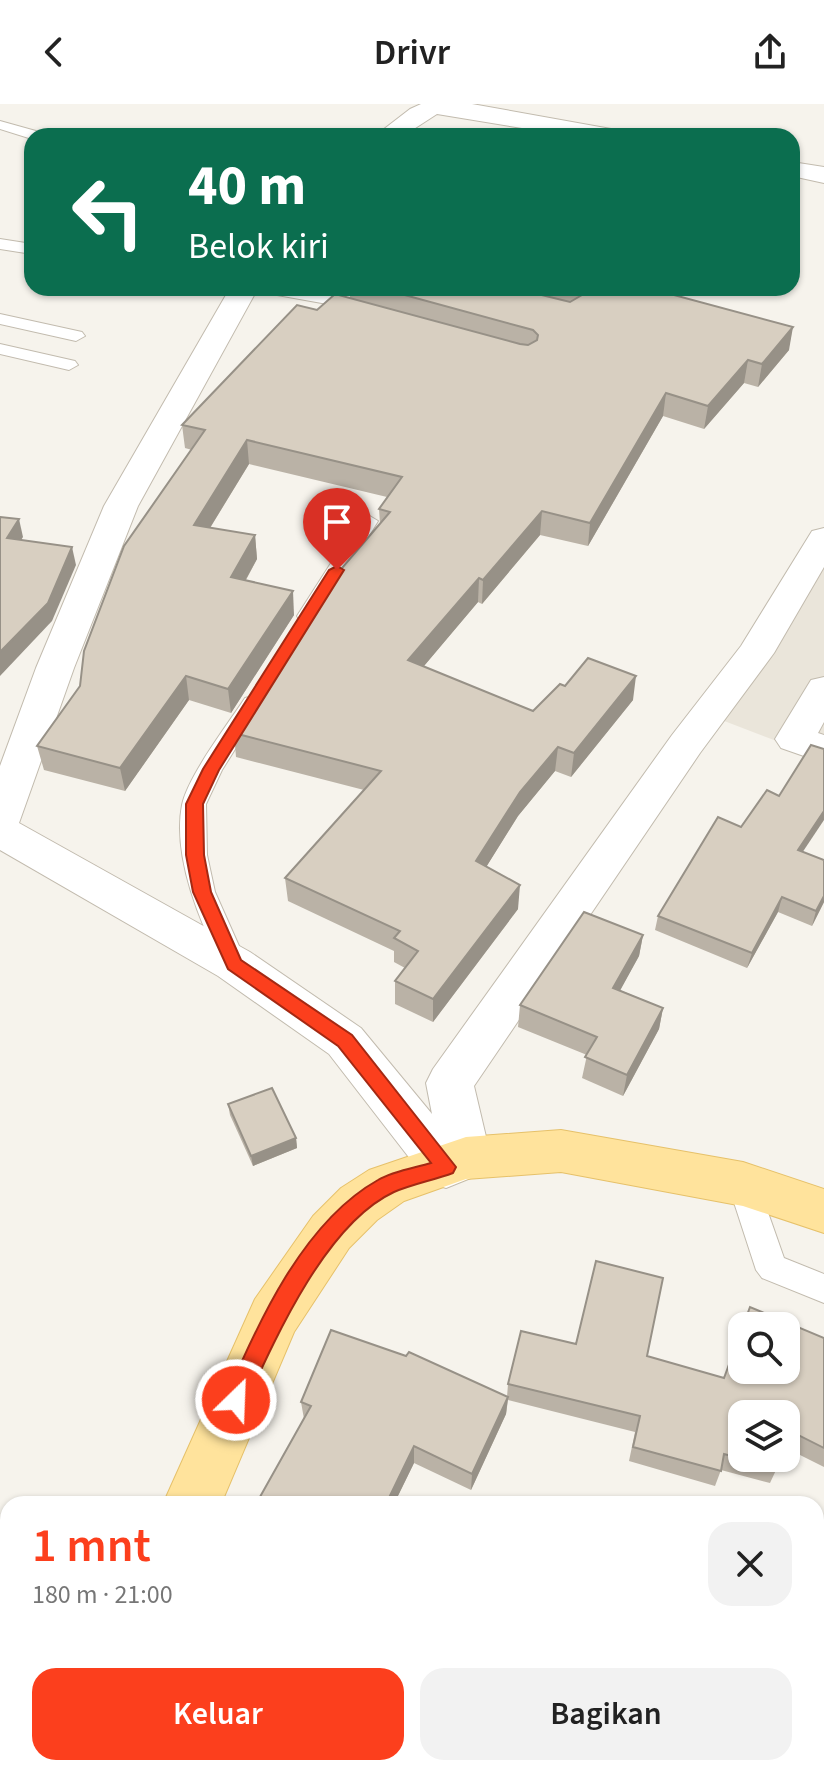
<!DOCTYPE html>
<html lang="id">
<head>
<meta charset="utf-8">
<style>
  :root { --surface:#fff; --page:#f2f2f2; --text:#222; --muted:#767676; --accent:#fc3f1d }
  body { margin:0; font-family:"Source Sans 3",sans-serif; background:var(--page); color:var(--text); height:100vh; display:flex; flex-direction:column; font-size:30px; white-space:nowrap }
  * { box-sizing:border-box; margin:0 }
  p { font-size:26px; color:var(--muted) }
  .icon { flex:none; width:44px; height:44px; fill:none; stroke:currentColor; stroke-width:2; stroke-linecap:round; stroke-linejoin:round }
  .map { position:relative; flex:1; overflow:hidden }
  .details { position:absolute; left:0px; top:1392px; width:824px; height:280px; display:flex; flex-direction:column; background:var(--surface); border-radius:24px 24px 0 0; box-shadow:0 2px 6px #0004 }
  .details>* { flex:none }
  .banner { position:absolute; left:24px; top:24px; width:776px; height:168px; border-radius:24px; box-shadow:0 2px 6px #0004; background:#0b6e4f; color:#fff; overflow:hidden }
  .tools { position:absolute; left:728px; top:1208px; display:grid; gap:16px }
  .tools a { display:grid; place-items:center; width:72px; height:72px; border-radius:16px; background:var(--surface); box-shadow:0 2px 6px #0004; font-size:40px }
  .pin { position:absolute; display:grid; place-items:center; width:68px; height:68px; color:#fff; margin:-82px -34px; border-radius:50% 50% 50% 0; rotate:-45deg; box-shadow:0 0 8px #0007 }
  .pin .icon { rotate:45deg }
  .me { position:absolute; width:88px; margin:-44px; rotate:24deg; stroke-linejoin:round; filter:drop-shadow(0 0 6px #0008) }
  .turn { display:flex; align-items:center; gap:28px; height:168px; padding:0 32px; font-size:36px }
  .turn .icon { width:104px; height:104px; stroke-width:2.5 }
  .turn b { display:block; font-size:56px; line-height:68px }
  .round { display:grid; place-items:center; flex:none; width:84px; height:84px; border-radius:24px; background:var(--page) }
  .head { display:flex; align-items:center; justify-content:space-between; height:136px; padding:0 32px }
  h1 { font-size:48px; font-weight:600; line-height:60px; color:var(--accent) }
  .cta { display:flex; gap:16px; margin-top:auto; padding:16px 32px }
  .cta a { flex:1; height:92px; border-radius:24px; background:var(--accent); color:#fff; font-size:32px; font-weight:600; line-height:92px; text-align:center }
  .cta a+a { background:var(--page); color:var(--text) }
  header { display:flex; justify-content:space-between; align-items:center; height:104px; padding:0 32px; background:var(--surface); font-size:36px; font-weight:600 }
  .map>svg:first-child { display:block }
  .residential { fill:#eae5da }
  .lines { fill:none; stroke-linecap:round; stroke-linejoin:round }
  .service-casing { stroke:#c2bbae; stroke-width:2 }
  .minor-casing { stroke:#c2bbae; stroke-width:2 }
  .primary-casing { stroke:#e6c16a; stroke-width:2 }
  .service { fill:#fff; fill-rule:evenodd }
  .minor { fill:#fff; fill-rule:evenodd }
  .primary { fill:#ffe39c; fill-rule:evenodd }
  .wall { fill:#bab2a6 }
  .shaded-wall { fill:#979187 }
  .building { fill:#d8cfc1; stroke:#979187; stroke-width:2 }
  .route { fill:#fc3f1d; stroke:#a42913; stroke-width:2 }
</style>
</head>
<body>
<header><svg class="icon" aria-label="back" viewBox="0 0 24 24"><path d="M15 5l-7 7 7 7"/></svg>Drivr<svg class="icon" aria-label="share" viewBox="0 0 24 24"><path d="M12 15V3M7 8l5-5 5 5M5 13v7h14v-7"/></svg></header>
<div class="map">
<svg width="824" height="1672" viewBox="0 0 824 1672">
  <rect width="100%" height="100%" fill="#f6f3ec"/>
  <path class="residential" d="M 824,447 L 824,655 L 719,615 Z"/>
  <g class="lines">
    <defs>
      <g id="service">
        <path d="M 0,17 L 43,29 L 45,32 L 32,32 L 32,35 L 0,25 Z"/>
        <path d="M 0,135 L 32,140 L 32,150 L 0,145 Z"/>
        <path d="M 258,184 L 294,184 L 329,190 L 335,184 L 352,184 L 339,200 L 333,201 L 266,189 Z"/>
        <path d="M 0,210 L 82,228 L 85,232 L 76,237 L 0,220 Z"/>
        <path d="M 0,240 L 75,257 L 78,261 L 69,266 L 0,250 Z"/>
        <path d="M 368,411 L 378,417 L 319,512 L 316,517 L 300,517 L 297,512 L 358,417 Z"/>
        <path d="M 253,592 L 261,594 L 264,599 L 222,666 L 206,700 L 207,751 L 215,788 L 247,860 L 243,867 L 234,870 L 225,867 C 201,822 172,753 182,701 C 188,672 228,620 245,594 Z"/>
        <path d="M 743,1067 L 753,1071 L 758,1080 L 784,1154 L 824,1170 L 824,1199 L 762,1174 L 756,1166 L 728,1080 L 733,1071 Z"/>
      </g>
      <g id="minor">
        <path d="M 421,0 L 472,0 L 611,25 L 620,27 L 623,32 L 571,32 L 437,10 L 403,32 L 375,32 L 410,5 Z"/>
        <path d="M 792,58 L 824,63 L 824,79 L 792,72 Z"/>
        <path d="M 230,184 L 258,184 L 138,402 L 74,564 L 19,719 L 250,848 L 361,924 L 432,1010 L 426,979 L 433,965 L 672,631 L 741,542 L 812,427 L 824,424 L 824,463 L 774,549 L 700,649 L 474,982 L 491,1054 L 483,1069 L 446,1084 L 428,1078 L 329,950 L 218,872 L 0,746 L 0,662 L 36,564 L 104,402 Z"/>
        <path d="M 824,573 L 824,618 L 818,629 L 824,631 L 824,659 L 781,644 L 775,635 L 811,576 Z"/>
      </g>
      <g id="primary">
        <path d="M 561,1026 L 743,1058 L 824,1085 L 824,1129 L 743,1102 L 561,1068 L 466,1075 L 404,1097 L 377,1116 L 349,1144 L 294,1228 L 221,1400 L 163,1400 L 255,1195 L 313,1112 L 341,1084 L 369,1066 L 466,1033 Z"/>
        <path d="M 56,1664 L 120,1664 L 117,1672 L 53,1672 Z"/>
      </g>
    </defs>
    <use href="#service" class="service-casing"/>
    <use href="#minor" class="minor-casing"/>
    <use href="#primary" class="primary-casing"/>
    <use href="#service" class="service"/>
    <use href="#minor" class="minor"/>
    <use href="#primary" class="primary"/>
  </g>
  <g class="wall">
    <path d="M 350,184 L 648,184 L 789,246 L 758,283 L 744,279 L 704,325 L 663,312 L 588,442 L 540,431 L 482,500 L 478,498 L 423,563 L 533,607 L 565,582 L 633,596 L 571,673 L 555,667 L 518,712 L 486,763 L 518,805 L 433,918 L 395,900 L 395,877 L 405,864 L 394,858 L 394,847 L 288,797 L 285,774 L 364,686 L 236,653 L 234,629 L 380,420 L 379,405 L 387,393 L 249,360 L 210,424 L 255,431 L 257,455 L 246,476 L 294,511 L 231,609 L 189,596 L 125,687 L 44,666 L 37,642 L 80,582 L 192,346 L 185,344 L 182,321 L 317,206 L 350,194 Z"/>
    <path d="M 803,748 L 824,798 L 812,822 L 778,808 L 747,864 L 655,826 L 658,812 Z"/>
    <path d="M 643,831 L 639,852 L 620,886 L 663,904 L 659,925 L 623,992 L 582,974 L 587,951 L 518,923 L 520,901 Z"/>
    <path d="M 228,1000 L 296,1034 L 297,1044 L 253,1062 L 230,1011 Z"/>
    <path d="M 824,1234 L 824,1363 L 786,1344 L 786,1310 L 742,1310 L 777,1364 L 770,1379 L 721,1366 L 715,1382 L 629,1357 L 635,1328 L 508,1296 L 506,1310 L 471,1386 L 414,1359 L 394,1400 L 256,1400 L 304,1315 L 301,1298 L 507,1293 L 508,1280 L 576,1240 L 647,1252 L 724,1274 Z"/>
    <path d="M 823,1429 L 824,1429 L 824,1555 L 816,1550 L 816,1439 Z"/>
    <path d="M 317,1664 L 331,1664 L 327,1670 Z"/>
  </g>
  <g class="shaded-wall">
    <path d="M 793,223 L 789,246 L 758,283 L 762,260 Z"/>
    <path d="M 748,256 L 744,279 L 704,325 L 708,302 Z"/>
    <path d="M 666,289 L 663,312 L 588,442 L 590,419 Z"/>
    <path d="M 247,336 L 249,360 L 197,445 L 194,421 Z"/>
    <path d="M 542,407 L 540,431 L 482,500 L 483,476 Z"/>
    <path d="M 19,415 L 23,433 L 11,452 L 7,434 Z"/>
    <path d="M 255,431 L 257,455 L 234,497 L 231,473 Z"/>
    <path d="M 72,443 L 76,461 L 52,517 L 0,572 L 0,548 Z"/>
    <path d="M 479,474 L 478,498 L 408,581 L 408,556 Z"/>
    <path d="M 293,487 L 294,511 L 231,609 L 228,585 Z"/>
    <path d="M 186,572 L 189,596 L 125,687 L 120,664 Z"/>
    <path d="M 636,572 L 633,596 L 571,673 L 574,649 Z"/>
    <path d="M 558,643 L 555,667 L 518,712 L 475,781 L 476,757 L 520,688 Z"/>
    <path d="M 824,707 L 824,716 L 794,761 L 798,746 Z"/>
    <path d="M 520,781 L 518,805 L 433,918 L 433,895 Z"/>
    <path d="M 824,792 L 824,798 L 812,822 L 816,807 Z"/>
    <path d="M 782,793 L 778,808 L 747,864 L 752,849 Z"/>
    <path d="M 643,831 L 639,852 L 610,905 L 613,884 Z"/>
    <path d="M 663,904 L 659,925 L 623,992 L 627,971 Z"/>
    <path d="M 296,1034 L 297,1044 L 253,1062 L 251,1052 Z"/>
    <path d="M 508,1293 L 506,1310 L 471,1386 L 472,1370 Z"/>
    <path d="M 414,1342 L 414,1359 L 394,1400 L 386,1400 Z"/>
  </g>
  <g class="building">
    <path d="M 379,184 L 513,184 L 570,198 L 582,191 L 578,184 L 648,184 L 793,223 L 762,260 L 748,256 L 708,302 L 666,289 L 590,419 L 542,407 L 483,476 L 479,474 L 408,556 L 533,607 L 560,580 L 565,582 L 588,554 L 636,572 L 574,649 L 558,643 L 520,688 L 476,757 L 520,781 L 433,895 L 395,877 L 418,847 L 394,834 L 400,827 L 285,774 L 381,667 L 234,629 L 318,492 L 390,408 L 379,405 L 402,373 L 247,336 L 194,421 L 255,431 L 231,473 L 293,487 L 228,585 L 186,572 L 120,664 L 37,642 L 80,582 L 84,547 L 124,442 L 205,326 L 182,321 L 297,201 L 317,206 L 335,190 L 520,240 L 528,241 L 537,236 L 538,231 L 533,226 Z"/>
    <path d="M 0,413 L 19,415 L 7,434 L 72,443 L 48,499 L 0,548 Z"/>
    <path d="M 811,641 L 824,645 L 824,707 L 798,746 L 824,756 L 824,792 L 816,807 L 782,793 L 752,849 L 658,812 L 718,713 L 741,723 L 767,686 L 779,692 Z"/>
    <path d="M 584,808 L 643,831 L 613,884 L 663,904 L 627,971 L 585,953 L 597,933 L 520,901 Z"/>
    <path d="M 272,984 L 296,1034 L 251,1052 L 228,1000 Z"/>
    <path d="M 596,1157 L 663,1174 L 647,1252 L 724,1274 L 742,1225 L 742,1266 L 786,1266 L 786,1222 L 743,1222 L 750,1203 L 824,1234 L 824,1344 L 786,1325 L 786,1310 L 742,1310 L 742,1354 L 779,1354 L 777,1364 L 724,1350 L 721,1367 L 633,1343 L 640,1312 L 508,1280 L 521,1227 L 576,1240 Z"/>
    <path d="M 331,1226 L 406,1252 L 409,1248 L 508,1293 L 472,1370 L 414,1342 L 386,1400 L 256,1400 L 311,1302 L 301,1298 Z"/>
    <path d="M 823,1429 L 824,1429 L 824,1536 L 816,1531 L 816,1444 Z"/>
    <path d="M 493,1664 L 668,1664 L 665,1672 L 490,1672 Z"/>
  </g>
  <path class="route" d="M 337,462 L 344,466 L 219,666 L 203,700 L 204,751 L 211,788 L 241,856 L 352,931 L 456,1063 L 453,1069 C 434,1076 413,1080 394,1088 C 325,1120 274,1237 244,1303 L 236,1307 L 228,1303 L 225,1296 C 257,1220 303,1118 378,1076 C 393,1067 414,1064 431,1059 L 338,942 L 228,865 L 193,788 L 186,751 L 186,700 L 203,665 L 329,466 Z"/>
</svg>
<div class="tools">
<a><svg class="icon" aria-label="search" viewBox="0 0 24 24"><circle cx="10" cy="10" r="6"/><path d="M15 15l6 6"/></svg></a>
<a><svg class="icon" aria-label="layers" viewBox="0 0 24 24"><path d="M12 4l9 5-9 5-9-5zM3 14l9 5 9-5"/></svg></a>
</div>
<div class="pin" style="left:337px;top:466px;background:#d93025"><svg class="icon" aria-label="arrive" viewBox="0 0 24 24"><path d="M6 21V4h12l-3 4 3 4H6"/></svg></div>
<svg class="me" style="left:236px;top:1296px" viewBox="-20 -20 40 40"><circle r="17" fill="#fc3f1d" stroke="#fff" stroke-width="3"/><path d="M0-11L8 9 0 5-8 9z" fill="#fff"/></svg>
<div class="banner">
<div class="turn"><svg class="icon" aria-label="left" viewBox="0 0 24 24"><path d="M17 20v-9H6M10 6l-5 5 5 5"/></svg><div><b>40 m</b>Belok kiri</div></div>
</div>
<section class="details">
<div class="head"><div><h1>1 mnt</h1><p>180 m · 21:00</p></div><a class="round"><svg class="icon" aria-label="close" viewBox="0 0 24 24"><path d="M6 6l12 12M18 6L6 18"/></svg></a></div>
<div class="cta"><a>Keluar</a><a>Bagikan</a></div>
</section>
</div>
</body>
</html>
